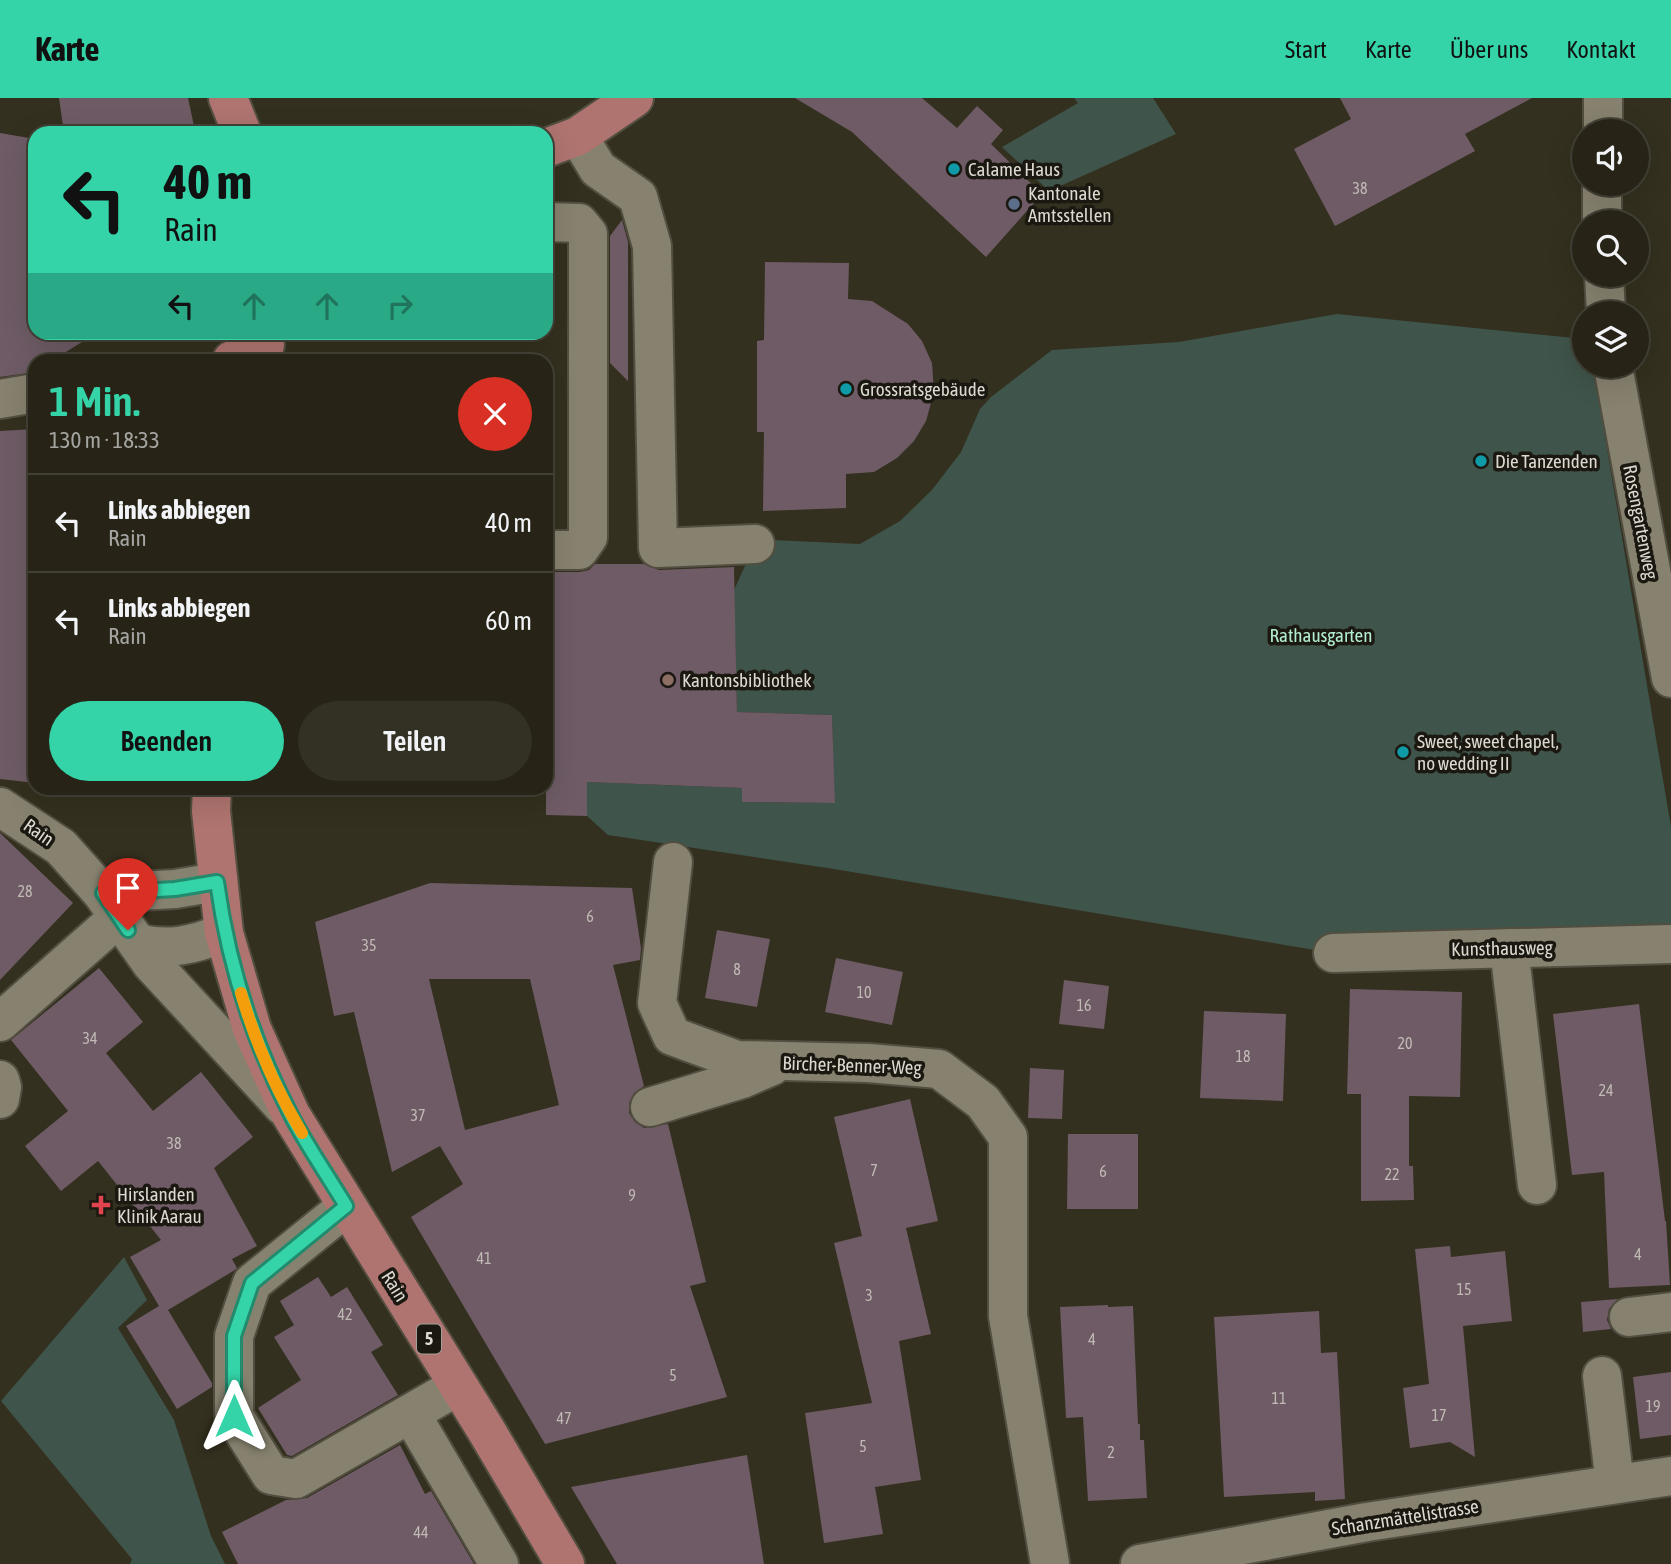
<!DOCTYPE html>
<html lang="de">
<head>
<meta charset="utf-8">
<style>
  :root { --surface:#272417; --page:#333024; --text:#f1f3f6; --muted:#a4a4a1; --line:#434136; --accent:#34d4a8 }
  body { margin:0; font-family:"Asap Condensed",sans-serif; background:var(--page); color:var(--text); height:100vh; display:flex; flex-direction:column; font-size:26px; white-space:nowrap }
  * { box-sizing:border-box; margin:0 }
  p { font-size:23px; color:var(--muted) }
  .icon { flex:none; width:38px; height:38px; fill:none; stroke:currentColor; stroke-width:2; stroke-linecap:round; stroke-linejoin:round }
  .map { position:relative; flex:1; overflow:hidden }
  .details { position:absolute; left:28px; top:256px; width:525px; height:441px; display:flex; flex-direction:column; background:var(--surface); border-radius:21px; box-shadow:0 7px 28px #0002,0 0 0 2px var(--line) }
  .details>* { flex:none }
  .guide { position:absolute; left:28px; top:28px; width:525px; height:214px; border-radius:21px; box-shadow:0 7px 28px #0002,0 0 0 2px var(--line); background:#34d4a8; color:#111; overflow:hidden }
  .buttons { position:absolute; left:1572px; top:21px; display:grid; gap:14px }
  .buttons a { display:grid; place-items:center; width:77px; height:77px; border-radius:50%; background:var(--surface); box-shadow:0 7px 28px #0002,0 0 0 2px var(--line); font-size:35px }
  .pin { position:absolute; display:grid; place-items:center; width:60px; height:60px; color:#fff; margin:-72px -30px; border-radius:50% 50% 50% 0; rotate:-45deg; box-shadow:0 0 7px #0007 }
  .pin .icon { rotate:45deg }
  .me { position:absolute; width:77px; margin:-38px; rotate:0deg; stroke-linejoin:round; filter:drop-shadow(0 0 5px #0008) }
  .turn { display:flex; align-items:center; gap:24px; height:147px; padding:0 21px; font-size:32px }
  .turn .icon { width:91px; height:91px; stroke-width:2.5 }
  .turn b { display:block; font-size:49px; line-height:60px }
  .lanes { display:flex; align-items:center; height:66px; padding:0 21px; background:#0003; justify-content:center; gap:35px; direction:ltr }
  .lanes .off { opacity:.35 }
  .round { display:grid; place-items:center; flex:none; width:74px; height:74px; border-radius:37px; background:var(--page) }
  .head { display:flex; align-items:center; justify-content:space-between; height:119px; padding:0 21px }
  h1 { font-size:42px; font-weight:600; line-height:52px; color:var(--accent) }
  .button { display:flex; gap:14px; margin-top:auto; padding:14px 21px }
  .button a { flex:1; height:80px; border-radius:42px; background:var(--accent); color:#111; font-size:28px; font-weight:600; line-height:80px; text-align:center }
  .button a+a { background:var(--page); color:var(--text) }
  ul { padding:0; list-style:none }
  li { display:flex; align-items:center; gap:21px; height:98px; padding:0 21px; border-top:2px solid var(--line) }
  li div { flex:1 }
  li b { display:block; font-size:26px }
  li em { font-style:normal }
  header { display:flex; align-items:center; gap:42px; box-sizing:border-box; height:98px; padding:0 35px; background:var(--accent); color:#111 }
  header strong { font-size:33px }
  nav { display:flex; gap:38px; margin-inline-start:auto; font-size:24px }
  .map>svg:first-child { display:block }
  .green { fill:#3f544a }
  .building { fill:#6e5b65; fill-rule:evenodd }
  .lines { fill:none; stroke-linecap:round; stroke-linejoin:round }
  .minor-casing { stroke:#524e40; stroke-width:42 }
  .major-casing { stroke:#524e40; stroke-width:42 }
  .minor { stroke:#87826f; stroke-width:38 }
  .major { stroke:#af746f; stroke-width:38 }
  .route-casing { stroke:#228a6d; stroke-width:18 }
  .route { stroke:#34d4a8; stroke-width:12 }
  .slow { stroke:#f59e0b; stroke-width:12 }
  .culture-dot { fill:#0f9aa8; stroke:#1a1810; stroke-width:2.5 }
  .service-dot { fill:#5c6f8a; stroke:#1a1810; stroke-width:2.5 }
  .education-dot { fill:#8d6e63; stroke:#1a1810; stroke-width:2.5 }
  .health-dot { fill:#e0444e; stroke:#1a1810; stroke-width:2.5 }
  .labels { text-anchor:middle; stroke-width:7; stroke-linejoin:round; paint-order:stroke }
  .number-label { font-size:16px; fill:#c0bab4 }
  .shield { fill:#1a1810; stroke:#a29f96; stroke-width:2 }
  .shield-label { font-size:18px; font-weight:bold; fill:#dcd9cf }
  .poi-label { font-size:19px; fill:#dcd9cf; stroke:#1a1810; text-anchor:start }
  .street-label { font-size:19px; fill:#dcd9cf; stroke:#1a1810 }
  .park-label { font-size:19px; fill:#b2edd0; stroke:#1a1810 }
</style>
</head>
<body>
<header>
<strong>Karte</strong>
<nav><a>Start</a><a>Karte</a><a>Über uns</a><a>Kontakt</a></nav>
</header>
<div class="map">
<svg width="1671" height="1466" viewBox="0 0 1671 1466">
  <rect width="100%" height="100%" fill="#34301f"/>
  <g class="green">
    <path d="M 1074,0 L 1153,0 L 1176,36 L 1049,93 L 1002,49 L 1078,5 Z"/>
    <path d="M 1337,216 L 1574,240 L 1584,239 L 1584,268 L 1593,268 L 1671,729 L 1671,836 L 1333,855 L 834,771 L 608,737 L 587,718 L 587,684 L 742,690 L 742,704 L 834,705 L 832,617 L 737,614 L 734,492 L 755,446 L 772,442 L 860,446 L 900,423 L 932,392 L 961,354 L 980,311 L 991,299 L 1052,252 L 1179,244 Z"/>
    <path d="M 124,1159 L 147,1202 L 118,1230 L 174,1322 L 211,1438 L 225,1466 L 130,1466 L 132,1461 L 1,1303 Z"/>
  </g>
  <g class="building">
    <path d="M 59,0 L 188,0 L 194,28 L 186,29 L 186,35 L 64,35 Z"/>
    <path d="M 795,0 L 922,0 L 957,30 L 977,8 L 1003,32 L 991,46 L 1042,96 L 986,159 L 852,34 Z"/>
    <path d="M 1340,0 L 1532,0 L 1465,36 L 1475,53 L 1335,128 L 1294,51 L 1351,21 Z"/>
    <path d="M 0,35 L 35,41 L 35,234 L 98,234 L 53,262 L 35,262 L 35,274 L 0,279 Z"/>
    <path d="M 622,122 L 628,144 L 628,283 L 610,265 L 610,138 Z"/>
    <path d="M 765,164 L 849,165 L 848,201 L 872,203 L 908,226 L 922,243 L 932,265 L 934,294 L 926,323 L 914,343 L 897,360 L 874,374 L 846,376 L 846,410 L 763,413 L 764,334 L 757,334 L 757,243 L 764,242 Z"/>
    <path d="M 35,331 L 35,685 L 0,681 L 0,333 Z"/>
    <path d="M 595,466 L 644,466 L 659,472 L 734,469 L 737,614 L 832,617 L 835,705 L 742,704 L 742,690 L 587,684 L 587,718 L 546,717 L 546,474 L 580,474 L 589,472 Z"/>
    <path d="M 0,735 L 73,805 L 0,882 Z"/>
    <path d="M 430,785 L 632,790 L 641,850 L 640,862 L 613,867 L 644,988 L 634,995 L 629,1005 L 629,1015 L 635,1024 L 644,1030 L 668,1026 L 706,1184 L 690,1188 L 727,1299 L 545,1346 L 411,1119 L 463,1086 L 440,1048 L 392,1074 L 354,914 L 334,918 L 315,824 ZM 429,881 L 530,881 L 559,1007 L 465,1032 Z"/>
    <path d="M 717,832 L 770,841 L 757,909 L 705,900 Z"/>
    <path d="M 836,860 L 903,874 L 892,927 L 825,914 Z"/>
    <path d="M 99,870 L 143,924 L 106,955 L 153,1013 L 201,974 L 253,1039 L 214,1070 L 257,1148 L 232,1161 L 237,1170 L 235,1172 L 168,1212 L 212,1285 L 212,1289 L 177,1311 L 126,1228 L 159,1208 L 130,1159 L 161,1142 L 98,1063 L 61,1093 L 25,1048 L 68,1013 L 11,942 Z"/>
    <path d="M 1064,882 L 1109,888 L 1104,931 L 1059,926 Z"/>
    <path d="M 1350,891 L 1462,894 L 1460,999 L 1409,998 L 1409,1068 L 1413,1068 L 1414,1102 L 1361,1103 L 1361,996 L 1347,996 Z"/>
    <path d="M 1639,906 L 1665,1123 L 1666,1123 L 1670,1187 L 1609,1190 L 1604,1074 L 1572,1077 L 1553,916 Z"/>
    <path d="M 1204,913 L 1286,916 L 1283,1003 L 1200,1000 Z"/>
    <path d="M 1030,970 L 1064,972 L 1062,1021 L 1028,1020 Z"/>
    <path d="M 910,1001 L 938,1123 L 906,1130 L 931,1236 L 899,1243 L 921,1382 L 875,1389 L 883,1436 L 824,1445 L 805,1315 L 872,1305 L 834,1145 L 862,1138 L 834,1019 Z"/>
    <path d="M 1068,1036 L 1138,1036 L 1138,1111 L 1067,1111 Z"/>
    <path d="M 1450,1148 L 1451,1159 L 1505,1153 L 1512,1223 L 1463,1228 L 1475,1359 L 1450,1344 L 1410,1350 L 1403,1290 L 1429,1286 L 1415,1151 Z"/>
    <path d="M 318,1179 L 331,1199 L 347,1189 L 383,1247 L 371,1254 L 398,1297 L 292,1358 L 287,1357 L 258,1310 L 301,1282 L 274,1239 L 294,1227 L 280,1203 Z"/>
    <path d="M 1618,1201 L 1609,1211 L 1607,1222 L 1611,1231 L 1583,1234 L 1581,1204 Z"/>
    <path d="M 1108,1207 L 1108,1209 L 1133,1208 L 1138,1326 L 1140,1326 L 1140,1342 L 1144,1342 L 1147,1400 L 1088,1403 L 1083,1319 L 1066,1320 L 1060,1209 Z"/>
    <path d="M 1319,1213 L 1321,1255 L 1337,1254 L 1345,1401 L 1315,1403 L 1315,1394 L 1224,1399 L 1214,1219 Z"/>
    <path d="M 1671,1274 L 1671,1337 L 1640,1341 L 1633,1279 Z"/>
    <path d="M 400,1347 L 425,1396 L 431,1393 L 474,1466 L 238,1466 L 222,1434 L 286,1402 L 307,1400 Z"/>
    <path d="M 747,1357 L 764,1466 L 617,1466 L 571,1389 Z"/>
  </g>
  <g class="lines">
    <defs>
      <g id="minor">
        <path d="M 1603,33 L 1603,0"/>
        <path d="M 578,38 L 598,71 L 638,99 L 652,148 L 658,450 L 755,446"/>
        <path d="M 546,124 L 579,125 L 588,136 L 588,439 L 579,452 L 546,452"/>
        <path d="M 1602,124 L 1602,86"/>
        <path d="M 1604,177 L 1606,215"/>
        <path d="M 1613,268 L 1671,580"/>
        <path d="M 0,301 L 35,295"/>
        <path d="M 0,709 L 61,749 L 102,795 L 151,865 L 283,1008"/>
        <path d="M 673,764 L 657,905 L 672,938 L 737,962 L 868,965 L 939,971 L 983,1004 L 1008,1039 L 1008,1218 L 1050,1466"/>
        <path d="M 102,795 L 175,791 L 217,784"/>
        <path d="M 137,845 C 169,853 193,847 224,835"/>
        <path d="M 1509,850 L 1537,1087"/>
        <path d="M 1333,855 L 1671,846"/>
        <path d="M 0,924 L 119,819"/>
        <path d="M 0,982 L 2,989 L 0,1001"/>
        <path d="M 650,1009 L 742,981 L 772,968"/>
        <path d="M 346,1109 L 252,1185 L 234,1238 L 234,1318 L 271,1377 L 296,1381 L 458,1288"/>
        <path d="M 1629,1219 L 1671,1214"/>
        <path d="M 1602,1278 L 1615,1386"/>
        <path d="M 411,1316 L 499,1466"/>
        <path d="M 1140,1466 L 1367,1424 L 1671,1378"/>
      </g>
      <g id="major">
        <path d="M 228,0 L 242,35"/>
        <path d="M 546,50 L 578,38 L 634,0"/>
        <path d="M 232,262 L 265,247"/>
        <path d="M 212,690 L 211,713 L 224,835 L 252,931 L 291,1017 L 486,1332 L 565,1466"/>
      </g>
    </defs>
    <use href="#minor" class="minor-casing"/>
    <use href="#major" class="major-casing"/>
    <use href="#minor" class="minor"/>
    <use href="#major" class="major"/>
  </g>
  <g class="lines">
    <defs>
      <path id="route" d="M 128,832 L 103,795 L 175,791 L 217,784 C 228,865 253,944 291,1017 C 307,1048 328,1078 346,1108 L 252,1185 L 234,1238 L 234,1318"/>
    </defs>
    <use href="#route" class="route-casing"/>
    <use href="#route" class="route"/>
    <path class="slow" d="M 241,895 C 255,943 276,992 302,1035"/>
  </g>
  <g class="culture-dot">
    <circle cx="954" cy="71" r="7"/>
    <circle cx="846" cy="291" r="7"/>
    <circle cx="1481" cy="363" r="7"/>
    <circle cx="1403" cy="654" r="7"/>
  </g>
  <circle class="service-dot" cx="1014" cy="106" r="7"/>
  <circle class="education-dot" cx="668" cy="582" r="7"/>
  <path class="health-dot" d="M97.5 1096.5h7v7h7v7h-7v7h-7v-7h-7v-7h7z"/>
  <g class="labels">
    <g class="number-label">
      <text x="1360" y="96">38</text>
      <text x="25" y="799">28</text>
      <text x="590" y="824">6</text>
      <text x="369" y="853">35</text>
      <text x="737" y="877">8</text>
      <text x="864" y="900">10</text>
      <text x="1084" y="913">16</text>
      <text x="90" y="946">34</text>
      <text x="1405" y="951">20</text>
      <text x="1243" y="964">18</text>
      <text x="1606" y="998">24</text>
      <text x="418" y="1023">37</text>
      <text x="174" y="1051">38</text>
      <text x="874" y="1078">7</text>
      <text x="1103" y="1079">6</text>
      <text x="1392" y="1082">22</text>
      <text x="632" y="1103">9</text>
      <text x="1638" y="1162">4</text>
      <text x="484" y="1166">41</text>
      <text x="1464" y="1197">15</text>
      <text x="869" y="1203">3</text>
      <text x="345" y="1222">42</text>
      <text x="1092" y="1247">4</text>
      <text x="673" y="1283">5</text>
      <text x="1279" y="1306">11</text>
      <text x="1653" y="1314">19</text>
      <text x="1439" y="1323">17</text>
      <text x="564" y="1326">47</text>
      <text x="863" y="1354">5</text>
      <text x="1111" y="1360">2</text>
      <text x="421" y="1440">44</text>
    </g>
    <rect class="shield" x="417" y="1226.5" width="24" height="29" rx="5"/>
    <g class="shield-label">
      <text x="429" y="1247">5</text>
    </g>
    <g class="poi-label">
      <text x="968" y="78">Calame Haus</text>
      <text x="1028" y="102">Kantonale<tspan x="1028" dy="22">Amtsstellen</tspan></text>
      <text x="860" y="298">Grossratsgebäude</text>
      <text x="1495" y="370">Die Tanzenden</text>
      <text x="682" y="589">Kantonsbibliothek</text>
      <text x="1417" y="650">Sweet, sweet chapel,<tspan x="1417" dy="22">no wedding II</tspan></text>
      <text x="117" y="1103">Hirslanden<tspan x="117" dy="22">Klinik Aarau</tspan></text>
    </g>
    <g class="street-label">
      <text transform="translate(1641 424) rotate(79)" y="7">Rosengartenweg</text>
      <text transform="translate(39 734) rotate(35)" y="7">Rain</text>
      <text transform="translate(1502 850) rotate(-1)" y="7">Kunsthausweg</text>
      <text transform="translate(852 967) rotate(2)" y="7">Bircher-Benner-Weg</text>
      <text transform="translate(395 1188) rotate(58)" y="7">Rain</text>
      <text transform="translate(1405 1419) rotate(-9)" y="7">Schanzmättelistrasse</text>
    </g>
    <g class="park-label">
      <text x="1321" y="544">Rathausgarten</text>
    </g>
  </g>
</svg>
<div class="buttons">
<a><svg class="icon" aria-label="sound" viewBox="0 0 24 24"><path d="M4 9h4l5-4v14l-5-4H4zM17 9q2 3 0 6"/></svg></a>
<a><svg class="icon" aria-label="search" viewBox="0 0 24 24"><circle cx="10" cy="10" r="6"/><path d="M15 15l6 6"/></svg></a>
<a><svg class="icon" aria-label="layers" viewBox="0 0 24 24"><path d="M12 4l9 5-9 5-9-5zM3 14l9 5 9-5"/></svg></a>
</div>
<div class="pin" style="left:128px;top:832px;background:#d93025"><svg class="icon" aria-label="arrive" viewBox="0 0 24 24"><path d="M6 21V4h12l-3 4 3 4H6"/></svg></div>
<svg class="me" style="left:234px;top:1318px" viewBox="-20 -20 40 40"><path d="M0-17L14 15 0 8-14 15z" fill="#34d4a8" stroke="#fff" stroke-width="4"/></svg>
<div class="guide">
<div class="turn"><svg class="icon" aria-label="left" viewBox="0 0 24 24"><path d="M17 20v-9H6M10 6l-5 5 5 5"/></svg><div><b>40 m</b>Rain</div></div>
<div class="lanes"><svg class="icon" aria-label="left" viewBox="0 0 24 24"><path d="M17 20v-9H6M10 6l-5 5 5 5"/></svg><svg class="icon off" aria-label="ahead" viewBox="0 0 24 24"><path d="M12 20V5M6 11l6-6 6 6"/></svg><svg class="icon off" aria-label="ahead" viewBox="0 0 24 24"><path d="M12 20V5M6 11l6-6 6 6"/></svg><svg class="icon off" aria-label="right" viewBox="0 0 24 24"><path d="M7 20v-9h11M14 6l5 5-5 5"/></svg></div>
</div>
<section class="details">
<div class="head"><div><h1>1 Min.</h1><p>130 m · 18:33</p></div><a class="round" style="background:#d93025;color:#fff"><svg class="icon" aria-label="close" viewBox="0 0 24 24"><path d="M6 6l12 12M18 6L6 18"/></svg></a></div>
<ul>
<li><svg class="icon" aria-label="left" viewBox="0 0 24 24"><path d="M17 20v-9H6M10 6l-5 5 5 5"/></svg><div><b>Links abbiegen</b><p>Rain</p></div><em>40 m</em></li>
<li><svg class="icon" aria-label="left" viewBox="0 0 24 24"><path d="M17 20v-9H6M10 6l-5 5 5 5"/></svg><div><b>Links abbiegen</b><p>Rain</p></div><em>60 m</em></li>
</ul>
<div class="button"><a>Beenden</a><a>Teilen</a></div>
</section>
</div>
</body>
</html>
